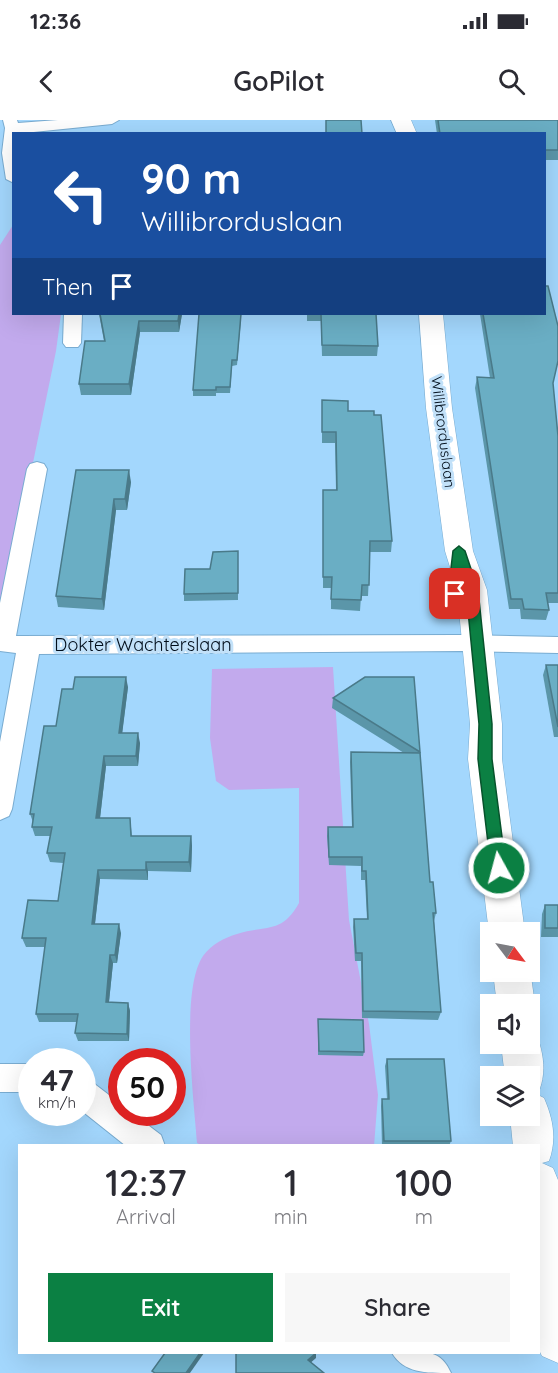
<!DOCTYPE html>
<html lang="en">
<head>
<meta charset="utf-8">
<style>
  :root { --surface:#fff; --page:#f7f7f7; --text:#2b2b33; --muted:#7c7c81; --accent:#0b8043 }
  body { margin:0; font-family:Quicksand,sans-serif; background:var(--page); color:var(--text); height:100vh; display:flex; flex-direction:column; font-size:22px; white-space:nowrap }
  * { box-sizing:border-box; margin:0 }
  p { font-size:20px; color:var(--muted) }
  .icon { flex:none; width:33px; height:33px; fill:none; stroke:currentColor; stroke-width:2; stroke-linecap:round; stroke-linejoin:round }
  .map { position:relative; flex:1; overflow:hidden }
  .drawer { position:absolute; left:18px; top:1024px; width:522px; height:210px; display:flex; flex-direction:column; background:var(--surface); border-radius:0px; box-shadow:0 6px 24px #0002 }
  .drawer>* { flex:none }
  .hud { position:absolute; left:12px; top:12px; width:534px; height:183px; border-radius:0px; box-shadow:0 6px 24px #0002; background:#1a4fa0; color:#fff; overflow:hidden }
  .needle { width:39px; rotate:122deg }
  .fabs { position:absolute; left:480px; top:802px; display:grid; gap:12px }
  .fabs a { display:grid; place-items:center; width:60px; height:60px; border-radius:0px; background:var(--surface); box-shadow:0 6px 24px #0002; font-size:30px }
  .speed { position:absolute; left:18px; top:928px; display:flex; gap:12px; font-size:30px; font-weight:700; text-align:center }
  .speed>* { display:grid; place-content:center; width:78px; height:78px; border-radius:50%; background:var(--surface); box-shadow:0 6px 24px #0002; line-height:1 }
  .speed small { font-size:15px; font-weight:400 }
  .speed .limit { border:9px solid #d22; background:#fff; color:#111 }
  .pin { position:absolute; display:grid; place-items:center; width:51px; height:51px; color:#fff; margin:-26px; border-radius:12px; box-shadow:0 3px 9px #0006 }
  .me { position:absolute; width:66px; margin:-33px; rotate:353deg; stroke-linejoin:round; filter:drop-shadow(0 0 4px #0008) }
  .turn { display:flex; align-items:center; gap:21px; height:126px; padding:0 30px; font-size:27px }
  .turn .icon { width:78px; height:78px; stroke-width:2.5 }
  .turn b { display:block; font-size:42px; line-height:51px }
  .then { display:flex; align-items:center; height:57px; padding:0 30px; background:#0003; gap:12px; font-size:22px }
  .eta { display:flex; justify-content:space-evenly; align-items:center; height:102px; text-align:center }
  .eta b { font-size:36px; font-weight:600; line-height:42px }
  .cta { display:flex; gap:12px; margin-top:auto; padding:12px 30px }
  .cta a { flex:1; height:69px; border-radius:0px; background:var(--accent); color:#fff; font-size:24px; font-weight:600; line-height:69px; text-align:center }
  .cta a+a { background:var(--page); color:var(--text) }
  .status { display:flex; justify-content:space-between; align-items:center; height:42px; padding:0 30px; background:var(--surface); direction:ltr }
  .status svg { height:16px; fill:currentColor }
  header { display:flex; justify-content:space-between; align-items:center; height:78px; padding:0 30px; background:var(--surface); font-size:27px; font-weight:600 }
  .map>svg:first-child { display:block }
  .green { fill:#c2aaed }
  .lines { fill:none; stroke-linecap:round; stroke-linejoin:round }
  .street-casing { stroke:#79acd1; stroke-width:2 }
  .secondary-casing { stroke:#79acd1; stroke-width:1 }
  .street { fill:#fff; fill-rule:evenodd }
  .secondary { fill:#fff; fill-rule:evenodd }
  .wall { fill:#5b96a9 }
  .shaded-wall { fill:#4a7a89 }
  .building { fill:#6aaec4; stroke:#4a7a89; stroke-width:1.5 }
  .route { fill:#0b8043; stroke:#07532c; stroke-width:1.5 }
  .labels { text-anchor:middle; stroke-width:6; stroke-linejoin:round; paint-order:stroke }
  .far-street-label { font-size:15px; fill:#000d1a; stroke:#c2e1f9 }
  .street-label { font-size:18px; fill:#000d1a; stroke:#c2e1f9 }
</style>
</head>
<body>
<div class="status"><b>12:36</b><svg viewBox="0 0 49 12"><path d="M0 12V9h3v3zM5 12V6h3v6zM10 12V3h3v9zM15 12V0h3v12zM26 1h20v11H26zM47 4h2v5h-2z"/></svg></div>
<header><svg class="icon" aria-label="back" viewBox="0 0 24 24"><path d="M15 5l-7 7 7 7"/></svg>GoPilot<svg class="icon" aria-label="search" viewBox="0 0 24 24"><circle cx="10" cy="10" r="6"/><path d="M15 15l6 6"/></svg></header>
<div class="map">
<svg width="558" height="1253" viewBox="0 0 558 1253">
  <rect width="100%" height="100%" fill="#a3d7fd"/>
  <g class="green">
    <path d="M 13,105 L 14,194 L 61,194 L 56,231 L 0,503 L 0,125 Z"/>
    <path d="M 333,547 L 349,800 L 369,904 L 378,975 L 374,1026 L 203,1026 L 197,1023 C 194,981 180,870 203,836 C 212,824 224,818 237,814 C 266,805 282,814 299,783 L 299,668 L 229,670 L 216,661 L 210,618 L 212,549 Z"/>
  </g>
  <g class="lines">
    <defs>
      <g id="street">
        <path d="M 3,0 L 17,0 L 18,3 L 58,0 L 119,0 L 112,4 L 14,14 L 14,63 L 6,59 L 2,33 L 5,8 Z"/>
        <path d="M 64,194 L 82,194 L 81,223 L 78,227 L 66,227 L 63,223 Z"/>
        <path d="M 37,342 L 44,344 L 47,349 L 16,516 L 461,515 L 558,517 L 558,533 L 461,531 L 39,534 L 12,689 L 9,696 L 0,700 L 0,622 L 16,533 L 0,531 L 0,483 L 27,349 L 30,344 Z"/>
        <rect x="0" y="944" width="32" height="28"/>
        <path d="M 82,958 L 92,962 L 122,985 L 122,993 L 132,993 L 161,1015 L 165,1026 L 126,1026 L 82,991 Z"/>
        <path d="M 392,1233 C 418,1233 439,1225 451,1253 C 425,1253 404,1253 392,1233 Z"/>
      </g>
      <g id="secondary">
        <path d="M 391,0 L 411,0 L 417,14 L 397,14 Z"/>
        <path d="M 419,194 L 443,194 L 452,288 L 473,431 L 487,470 L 502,604 L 502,639 L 525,813 L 490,813 L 490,817 L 489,813 L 468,639 L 470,604 L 457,470 L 445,431 L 426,288 Z"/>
        <path d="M 530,849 L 535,885 L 530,898 L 530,885 L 497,885 L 493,852 L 530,852 Z"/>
        <path d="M 530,908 L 535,911 C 543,930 547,951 539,971 L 534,973 L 544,978 C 553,999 557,1019 549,1041 L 542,1043 L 553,1048 L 558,1060 L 558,1243 L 542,1236 L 538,1228 L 538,1026 L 513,1026 L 510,996 L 530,996 L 530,957 L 505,957 L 501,924 L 530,924 Z"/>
      </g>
    </defs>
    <use href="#street" class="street-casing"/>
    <use href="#secondary" class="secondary-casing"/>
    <use href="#street" class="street"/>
    <use href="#secondary" class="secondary"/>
  </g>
  <g class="wall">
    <path d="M 435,0 L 558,0 L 558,40 L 544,40 L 544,14 L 437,14 Z"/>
    <path d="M 99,194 L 182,194 L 179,212 L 140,212 L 131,275 L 81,275 L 79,264 L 104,221 Z"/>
    <path d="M 307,194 L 376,194 L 378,226 L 377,236 L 322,236 L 321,201 L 307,201 Z"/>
    <path d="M 480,194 L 544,194 L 553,263 L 558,316 L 558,483 L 548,483 L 549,490 L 546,500 L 521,499 L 520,489 L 509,489 L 475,268 L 477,257 L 490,258 Z"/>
    <path d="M 241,200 L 237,245 L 232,246 L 230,273 L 216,273 L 216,276 L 193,276 L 193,270 Z"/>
    <path d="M 322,291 L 348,291 L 392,421 L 391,432 L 370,432 L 368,476 L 361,476 L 360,491 L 331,489 L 331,468 L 323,468 L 323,381 L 336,370 L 335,323 L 322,323 Z"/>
    <path d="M 76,350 L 131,362 L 127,390 L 116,390 L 104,490 L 58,487 L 56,476 Z"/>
    <path d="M 238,431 L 238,480 L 184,481 L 184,474 L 210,449 Z"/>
    <path d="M 546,545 L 558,545 L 558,617 L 554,617 L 543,555 Z"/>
    <path d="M 128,567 L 122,613 L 140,623 L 138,646 L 106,646 L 100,698 L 130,698 L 132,716 L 191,716 L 192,726 L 191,752 L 148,751 L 148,760 L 100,759 L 95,804 L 121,813 L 117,843 L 113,843 L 109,882 L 128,883 L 130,891 L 129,921 L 78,921 L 75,913 L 77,902 L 39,902 L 36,894 L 45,827 L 26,827 L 22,818 L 58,781 L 63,743 L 50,742 L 47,733 L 50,716 L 35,716 L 32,707 L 33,702 L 30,694 L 56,606 L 73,569 Z"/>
    <path d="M 333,578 L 420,632 L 430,762 L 436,793 L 434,801 L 441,892 L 438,900 L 362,898 L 361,841 L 355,841 L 353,807 L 354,799 L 367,799 L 365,760 L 361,760 L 361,746 L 329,745 L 327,716 L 328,707 L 352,707 L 350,642 L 351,632 L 404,633 L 332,588 Z"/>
    <path d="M 545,785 L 558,785 L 558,817 L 541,817 L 542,794 Z"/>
    <path d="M 318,904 L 364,932 L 363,936 L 318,935 Z"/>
    <path d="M 387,939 L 451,1021 L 449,1026 L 382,1026 L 381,986 L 382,979 L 387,979 L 385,946 Z"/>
  </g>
  <g class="shaded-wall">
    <path d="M 179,194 L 182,194 L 179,212 L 178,201 Z"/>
    <path d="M 139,201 L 140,212 L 131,275 L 129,264 Z"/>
    <path d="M 129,350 L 131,362 L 127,390 L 125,379 Z"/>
    <path d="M 114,379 L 116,390 L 104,490 L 102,479 Z"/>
    <path d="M 126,557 L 128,567 L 121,623 L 119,613 Z"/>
    <path d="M 138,613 L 140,623 L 138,646 L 136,636 Z"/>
    <path d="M 104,636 L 106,646 L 99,707 L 96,698 Z"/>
    <path d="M 191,716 L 192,726 L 191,752 L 189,742 Z"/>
    <path d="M 146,742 L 148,751 L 148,760 L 146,750 Z"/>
    <path d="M 98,750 L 100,759 L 94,812 L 92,804 Z"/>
    <path d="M 119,804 L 121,813 L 117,843 L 115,835 Z"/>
    <path d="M 110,835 L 113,843 L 108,891 L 106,882 Z"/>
    <path d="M 128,883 L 130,891 L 129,921 L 127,914 Z"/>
    <path d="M 200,1233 L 204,1233 L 190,1253 L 186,1253 Z"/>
    <path d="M 316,1233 L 316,1238 L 308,1245 L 308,1240 Z"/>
  </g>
  <g class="building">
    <path d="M 326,0 L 361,0 L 362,14 L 326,14 Z"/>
    <path d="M 438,0 L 558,0 L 558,30 L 544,30 L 544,14 L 440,14 Z"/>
    <path d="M 544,166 L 548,166 L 558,206 L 558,241 L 553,263 L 558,316 L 558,473 L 546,473 L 549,490 L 524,489 L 522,479 L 511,479 L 477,257 L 494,258 L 483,194 L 544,194 Z"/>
    <path d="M 100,194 L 179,194 L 178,201 L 139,201 L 129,264 L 79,264 L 85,221 L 105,221 Z"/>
    <path d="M 199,194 L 241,194 L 237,240 L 232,240 L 230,267 L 216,267 L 216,270 L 193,270 Z"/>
    <path d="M 321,194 L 376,194 L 378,226 L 322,225 Z"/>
    <path d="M 322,280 L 348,281 L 348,291 L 374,291 L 374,295 L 381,295 L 392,421 L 370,421 L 369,465 L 362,465 L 361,480 L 331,479 L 332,457 L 323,457 L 323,370 L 337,370 L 336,312 L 322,312 Z"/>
    <path d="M 76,350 L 129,350 L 125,379 L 114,379 L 102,479 L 56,476 Z"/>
    <path d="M 238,431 L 238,473 L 184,474 L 185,449 L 210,449 L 213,432 Z"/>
    <path d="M 546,545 L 558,545 L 558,607 Z"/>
    <path d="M 75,557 L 126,557 L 119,613 L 138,613 L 136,636 L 104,636 L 96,698 L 130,698 L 131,716 L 191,716 L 189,742 L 146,742 L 146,750 L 98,750 L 92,804 L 119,804 L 115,835 L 110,835 L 106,882 L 128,883 L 127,914 L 75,913 L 78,894 L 36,894 L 46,818 L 22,818 L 28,780 L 58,781 L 65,733 L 47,733 L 52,707 L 32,707 L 34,694 L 30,694 L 44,606 L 56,606 L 62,569 L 73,569 Z"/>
    <path d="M 365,557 L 414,557 L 420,632 L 333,578 Z"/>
    <path d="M 351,632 L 420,633 L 430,762 L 433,762 L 436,793 L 433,793 L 441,892 L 363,891 L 362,833 L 356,833 L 354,799 L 368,799 L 366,751 L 362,751 L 362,737 L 329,737 L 328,707 L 353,707 Z"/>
    <rect x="545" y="785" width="13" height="23"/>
    <path d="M 318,899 L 363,900 L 364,932 L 319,931 Z"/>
    <path d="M 387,939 L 444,939 L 451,1021 L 384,1021 L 382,979 L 389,979 Z"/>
    <path d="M 165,1233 L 200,1233 L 186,1253 L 155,1253 L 152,1251 Z"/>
    <path d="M 236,1233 L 316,1233 L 308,1240 L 324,1253 L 236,1253 Z"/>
  </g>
  <path class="route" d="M 459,426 L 465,431 L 478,470 L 492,604 L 492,639 L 506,748 L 504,752 L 499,754 L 493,752 L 491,748 L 478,639 L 479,604 L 466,470 L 462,459 L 459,477 L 450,477 L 448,474 L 453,431 Z"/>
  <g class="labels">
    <g class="far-street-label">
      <text transform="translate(443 312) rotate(83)" y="5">Willibrorduslaan</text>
    </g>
    <g class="street-label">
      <text x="143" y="531">Dokter Wachterslaan</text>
    </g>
  </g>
</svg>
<div class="fabs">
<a><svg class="needle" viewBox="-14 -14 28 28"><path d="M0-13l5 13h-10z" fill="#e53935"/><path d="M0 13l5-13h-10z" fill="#7c7c81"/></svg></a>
<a><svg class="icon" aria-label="sound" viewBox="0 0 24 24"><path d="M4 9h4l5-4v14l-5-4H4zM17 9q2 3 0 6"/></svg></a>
<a><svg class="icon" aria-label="layers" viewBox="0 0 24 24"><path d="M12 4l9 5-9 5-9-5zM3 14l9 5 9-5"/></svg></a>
</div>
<div class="speed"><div>47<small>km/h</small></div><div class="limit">50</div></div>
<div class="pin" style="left:455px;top:474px;background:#d93025"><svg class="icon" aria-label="arrive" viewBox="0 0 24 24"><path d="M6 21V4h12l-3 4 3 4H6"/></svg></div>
<svg class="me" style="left:499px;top:748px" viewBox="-20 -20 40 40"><circle r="17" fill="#0b8043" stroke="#fff" stroke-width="3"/><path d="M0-11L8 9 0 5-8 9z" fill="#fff"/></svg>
<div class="hud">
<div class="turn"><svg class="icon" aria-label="left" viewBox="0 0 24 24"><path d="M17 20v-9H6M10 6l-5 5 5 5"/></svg><div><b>90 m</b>Willibrorduslaan</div></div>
<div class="then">Then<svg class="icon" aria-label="arrive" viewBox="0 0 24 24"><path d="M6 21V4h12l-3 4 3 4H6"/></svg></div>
</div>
<section class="drawer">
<div class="eta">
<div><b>12:37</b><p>Arrival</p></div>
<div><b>1</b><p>min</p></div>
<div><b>100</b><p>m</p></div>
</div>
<div class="cta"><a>Exit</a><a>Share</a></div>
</section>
</div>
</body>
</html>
